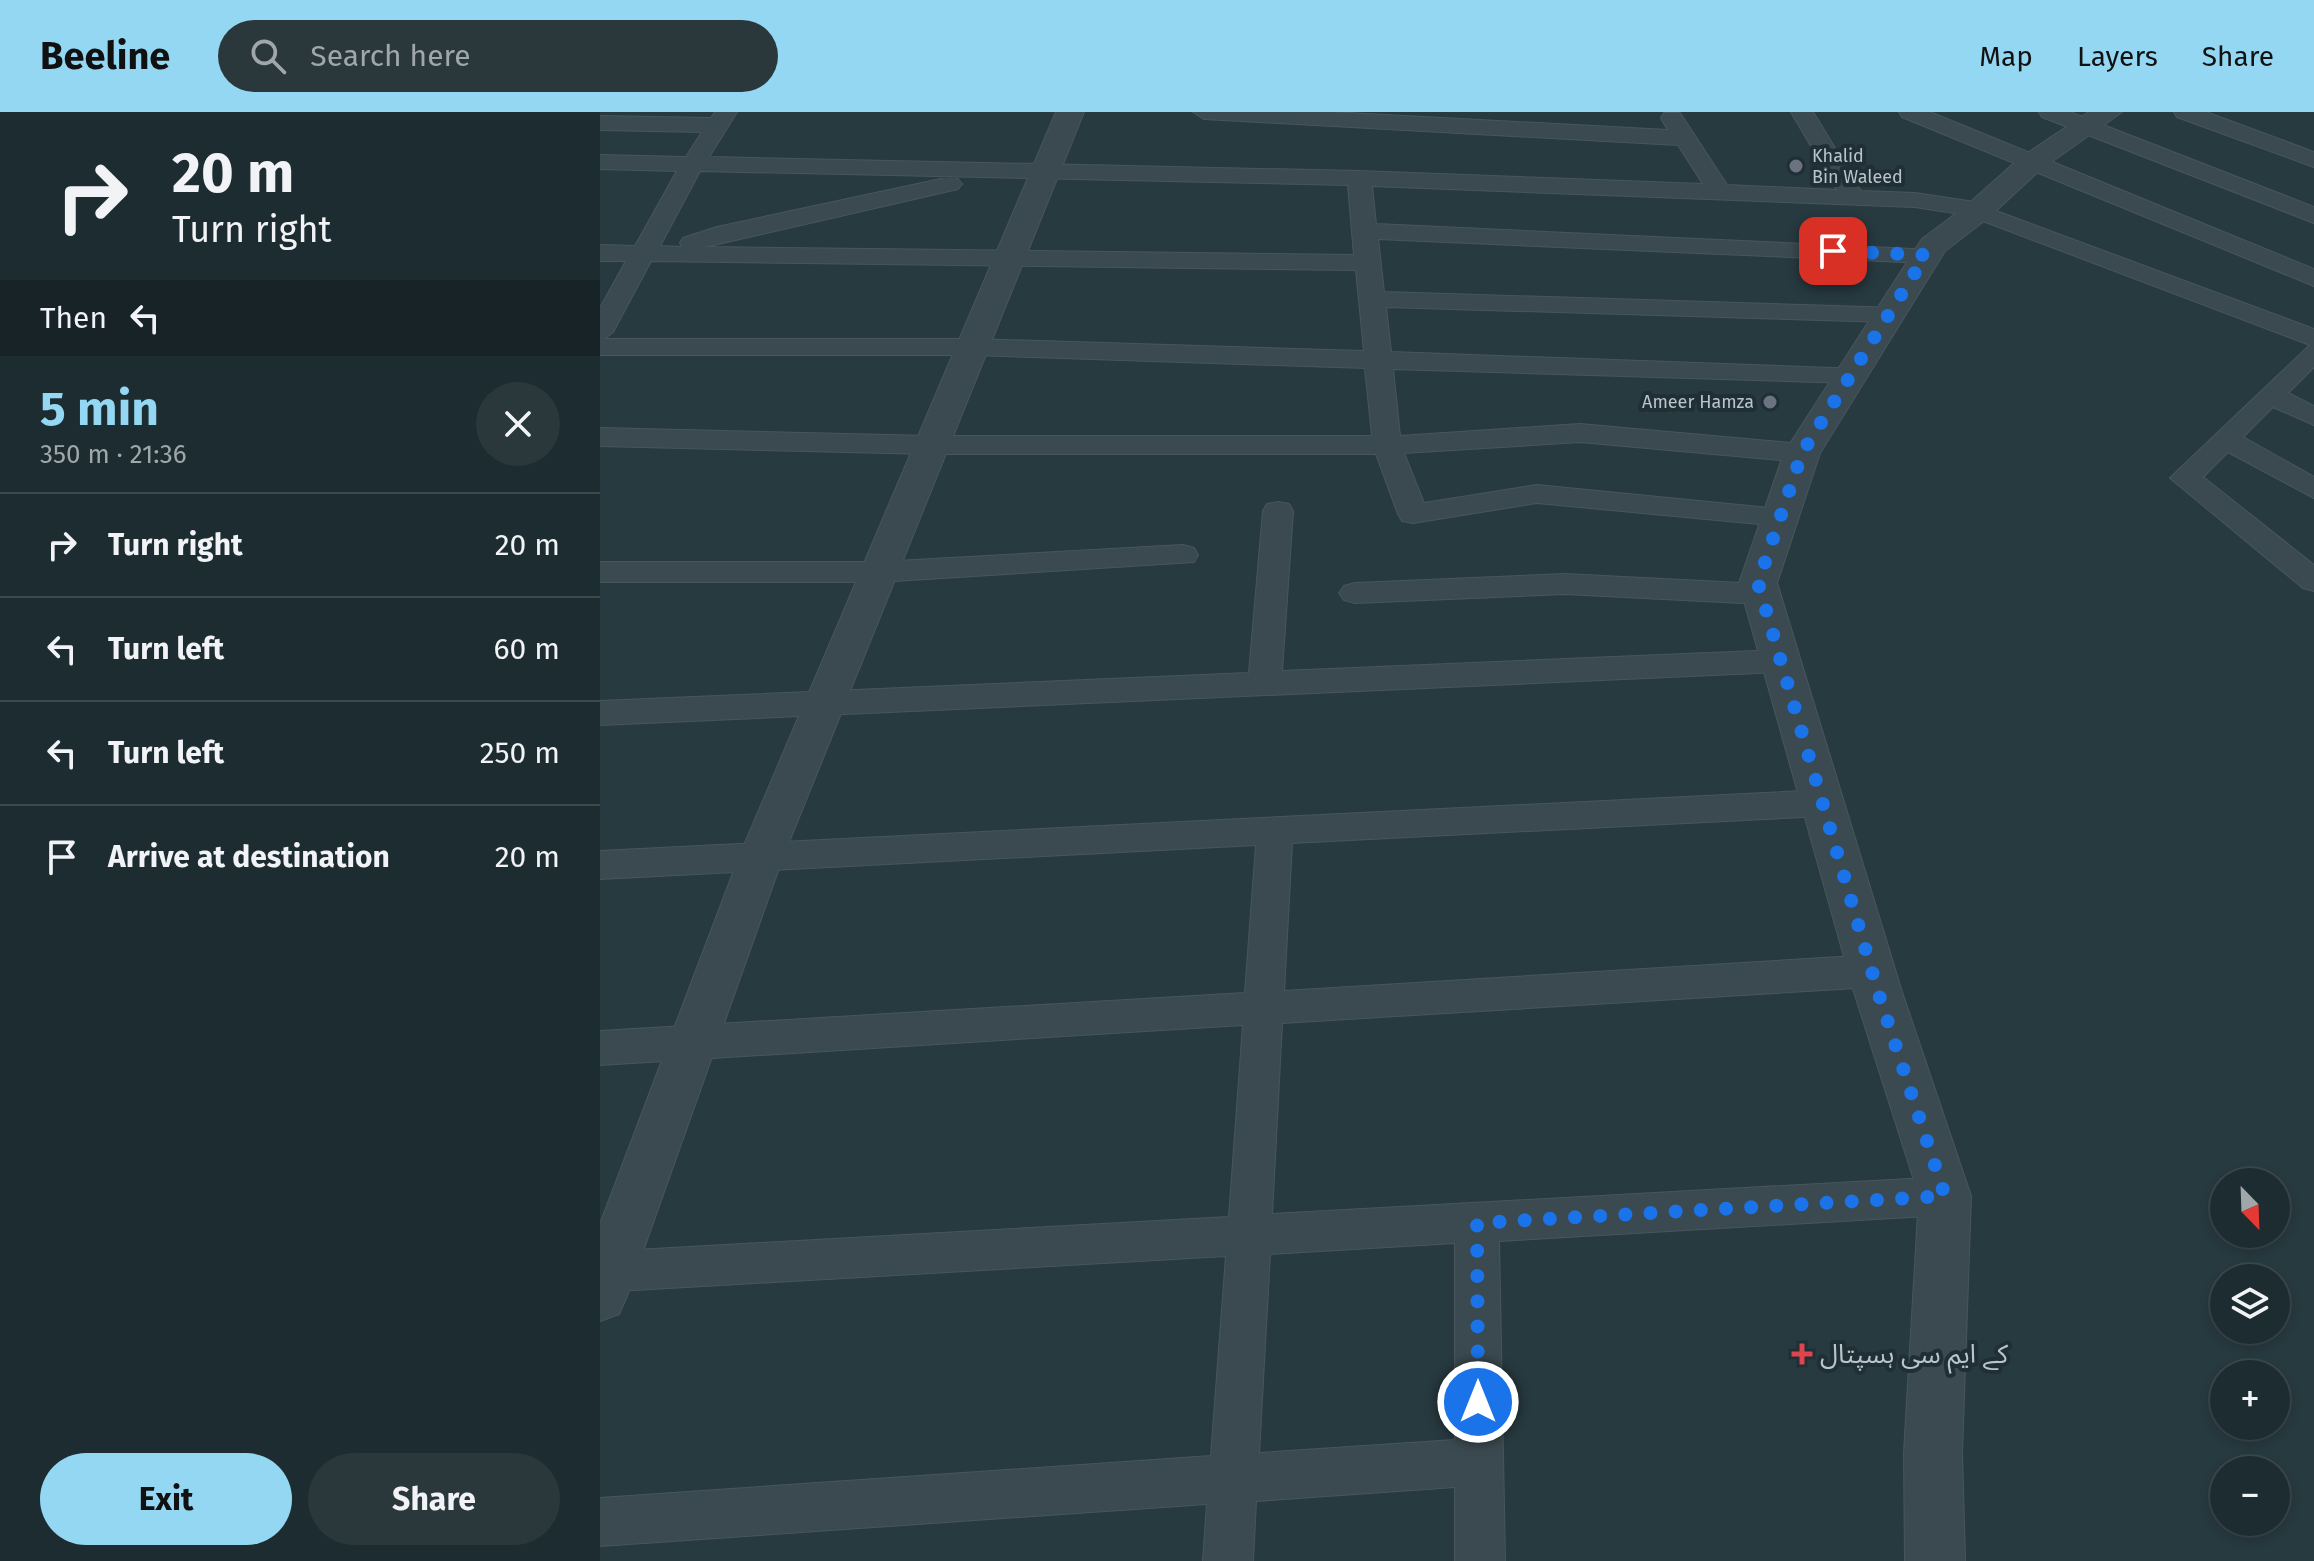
<!DOCTYPE html>
<html lang="en">
<head>
<meta charset="utf-8">
<style>
  :root { --surface:#1d2c30; --page:#2a383c; --text:#f1f3f6; --muted:#a0a7ab; --line:#3b484c; --accent:#93d7f3 }
  body { margin:0; font-family:"Fira Sans","Noto Sans Arabic",sans-serif; background:var(--page); color:var(--text); height:100vh; display:flex; flex-direction:column; font-size:30px; white-space:nowrap }
  * { box-sizing:border-box; margin:0 }
  p { font-size:26px; color:var(--muted) }
  .icon { flex:none; width:44px; height:44px; fill:none; stroke:currentColor; stroke-width:2; stroke-linecap:round; stroke-linejoin:round }
  .map { position:relative; flex:1; overflow:hidden }
  .sheet { display:flex; flex-direction:column; background:var(--surface); width:600px }
  .sheet>* { flex:none }
  .banner { background:#1d2c30; color:var(--text); overflow:hidden }
  .needle { width:52px; rotate:157deg }
  .buttons { position:absolute; left:1610px; top:1056px; display:grid; gap:16px }
  .buttons a { display:grid; place-items:center; width:80px; height:80px; border-radius:50%; background:var(--surface); box-shadow:0 4px 12px #0003,0 0 0 2px var(--line); font-size:40px }
  .pin { position:absolute; display:grid; place-items:center; width:68px; height:68px; color:#fff; margin:-34px; border-radius:16px; box-shadow:0 4px 12px #0006 }
  .me { position:absolute; width:88px; margin:-44px; rotate:0deg; stroke-linejoin:round; filter:drop-shadow(0 0 6px #0008) }
  .turn { display:flex; align-items:center; gap:28px; height:168px; padding:0 40px; font-size:36px }
  .turn .icon { width:104px; height:104px; stroke-width:2.5 }
  .turn b { display:block; font-size:56px; line-height:68px }
  .then { display:flex; align-items:center; height:76px; padding:0 40px; background:#0003; gap:16px; font-size:30px }
  .round { display:grid; place-items:center; flex:none; width:84px; height:84px; border-radius:42px; background:var(--page) }
  .overview { display:flex; align-items:center; justify-content:space-between; height:136px; padding:0 40px }
  h1 { font-size:48px; font-weight:700; line-height:60px; color:var(--accent) }
  .button { display:flex; gap:16px; margin-top:auto; padding:16px 40px }
  .button a { flex:1; height:92px; border-radius:48px; background:var(--accent); color:#111; font-size:32px; font-weight:700; line-height:92px; text-align:center }
  .button a+a { background:var(--page); color:var(--text) }
  ul { padding:0; list-style:none }
  li { display:flex; align-items:center; gap:24px; height:104px; padding:0 40px; border-top:2px solid var(--line) }
  li div { flex:1 }
  li b { display:block; font-size:30px }
  li em { font-style:normal }
  header { display:flex; align-items:center; gap:48px; box-sizing:border-box; height:112px; padding:0 40px; background:var(--accent); color:#111 }
  header strong { font-size:38px }
  nav { display:flex; gap:44px; margin-inline-start:auto; font-size:28px }
  .search { width:560px; height:72px; background:var(--page); display:flex; align-items:center; gap:20px; box-sizing:border-box; padding:0 28px; border-radius:44px; color:var(--muted); font-size:30px }
  main { display:flex; flex:1; min-height:0 }
  .map>svg:first-child { display:block }
  .lines { fill:none; stroke-linecap:round; stroke-linejoin:round }
  .minor-casing { stroke:#48565c; stroke-width:2 }
  .tertiary-casing { stroke:#48565c; stroke-width:2 }
  .minor { fill:#3b4a50; fill-rule:evenodd }
  .tertiary { fill:#3b4a50; fill-rule:evenodd }
  .route { stroke:#1a73e8; stroke-width:14; stroke-dasharray:0 25.2 }
  .worship-dot { fill:#6b7280; stroke:#202f35; stroke-width:3 }
  .health-dot { fill:#e0444e; stroke:#202f35; stroke-width:3 }
  .labels { text-anchor:middle; stroke-width:8; stroke-linejoin:round; paint-order:stroke }
  .far-poi-label { font-size:18px; fill:#b8c5ca; stroke:#202f35; text-anchor:start }
  .near-poi-label { font-size:26px; fill:#b8c5ca; stroke:#202f35; text-anchor:start }
</style>
</head>
<body>
<header>
<strong>Beeline</strong>
<div class="search"><svg class="icon" aria-label="search" viewBox="0 0 24 24"><circle cx="10" cy="10" r="6"/><path d="M15 15l6 6"/></svg>Search here</div>
<nav><a>Map</a><a>Layers</a><a>Share</a></nav>
</header>
<main>
<section class="sheet">
<div class="banner">
<div class="turn"><svg class="icon" aria-label="right" viewBox="0 0 24 24"><path d="M7 20v-9h11M14 6l5 5-5 5"/></svg><div><b>20 m</b>Turn right</div></div>
<div class="then">Then<svg class="icon" aria-label="left" viewBox="0 0 24 24"><path d="M17 20v-9H6M10 6l-5 5 5 5"/></svg></div>
</div>
<div class="overview"><div><h1>5 min</h1><p>350 m · 21:36</p></div><a class="round"><svg class="icon" aria-label="close" viewBox="0 0 24 24"><path d="M6 6l12 12M18 6L6 18"/></svg></a></div>
<ul>
<li><svg class="icon" aria-label="right" viewBox="0 0 24 24"><path d="M7 20v-9h11M14 6l5 5-5 5"/></svg><div><b>Turn right</b></div><em>20 m</em></li>
<li><svg class="icon" aria-label="left" viewBox="0 0 24 24"><path d="M17 20v-9H6M10 6l-5 5 5 5"/></svg><div><b>Turn left</b></div><em>60 m</em></li>
<li><svg class="icon" aria-label="left" viewBox="0 0 24 24"><path d="M17 20v-9H6M10 6l-5 5 5 5"/></svg><div><b>Turn left</b></div><em>250 m</em></li>
<li><svg class="icon" aria-label="arrive" viewBox="0 0 24 24"><path d="M6 21V4h12l-3 4 3 4H6"/></svg><div><b>Arrive at destination</b></div><em>20 m</em></li>
</ul>
<div class="button"><a>Exit</a><a>Share</a></div>
</section>
<div class="map">
<svg width="1714" height="1449" viewBox="0 0 1714 1449">
  <rect width="100%" height="100%" fill="#273a40"/>
  <g class="lines">
    <defs>
      <g id="minor">
        <path d="M 115,0 L 137,0 L 109,45 L 759,59 L 1103,72 L 1078,33 L 604,7 L 593,0 L 730,0 L 1068,18 L 1061,6 L 1064,1 L 1080,1 L 1127,73 L 1237,78 L 1191,0 L 1213,0 L 1261,79 L 1315,81 L 1388,92 L 1391,97 L 1714,217 L 1714,255 L 1688,281 L 1714,294 L 1714,313 L 1673,295 L 1643,325 L 1714,365 L 1714,386 L 1628,340 L 1603,365 L 1714,453 L 1714,479 L 1703,476 L 1570,366 L 1710,233 L 1367,103 L 1315,95 L 772,74 L 776,112 L 1335,138 L 1339,143 L 1326,151 L 778,127 L 784,180 L 1298,196 L 1302,202 L 1298,208 L 1289,210 L 786,195 L 791,240 L 1261,257 L 1265,263 L 1261,269 L 1251,271 L 793,257 L 800,324 L 980,312 L 1202,332 L 1212,335 L 1216,341 L 1212,347 L 1202,350 L 980,330 L 804,341 L 824,391 L 937,373 L 1191,398 L 1195,405 L 1191,412 L 1180,414 L 937,391 L 813,411 L 802,409 L 798,402 L 776,342 L 330,342 L 0,334 L 0,316 L 330,324 L 772,324 L 765,256 L 371,243 L 0,243 L 0,196 L 26,149 L 0,149 L 0,133 L 35,134 L 77,59 L 0,57 L 0,43 L 86,45 L 102,20 L 0,18 L 0,4 L 111,6 ZM 100,59 L 748,73 L 754,143 L 105,135 L 358,77 L 362,72 L 358,67 L 350,65 L 117,115 L 83,126 L 80,131 L 82,135 L 60,134 ZM 51,149 L 756,158 L 764,239 L 371,227 L 4,227 L 13,220 Z"/>
        <path d="M 1299,0 L 1330,0 L 1714,157 L 1714,174 L 1302,5 Z"/>
        <path d="M 1439,0 L 1470,0 L 1714,95 L 1714,111 L 1442,5 Z"/>
        <path d="M 1574,0 L 1606,0 L 1714,40 L 1714,55 L 1577,5 Z"/>
        <path d="M 678,390 L 689,392 L 693,399 L 682,559 L 1181,538 L 1193,541 L 1197,549 L 1193,557 L 1181,560 L 0,613 L 0,589 L 649,561 L 663,399 L 667,392 Z"/>
        <path d="M 583,433 L 594,436 L 598,443 L 594,450 L 278,470 L 0,470 L 0,450 L 278,450 Z"/>
        <path d="M 965,462 L 1161,472 L 1172,475 L 1177,482 L 1172,489 L 1161,492 L 965,482 L 755,491 L 744,488 L 739,481 L 744,474 L 755,471 Z"/>
        <path d="M 1223,678 L 1236,682 L 1241,691 L 1236,700 L 1223,704 L 692,731 L 684,879 L 1273,843 L 1287,848 L 1292,859 L 1287,870 L 1273,875 L 682,911 L 672,1102 L 1345,1065 L 1360,1071 L 1366,1084 L 1360,1097 L 1345,1103 L 899,1129 L 905,1449 L 855,1449 L 855,1375 L 656,1389 L 653,1449 L 603,1449 L 607,1392 L 0,1434 L 0,1386 L 611,1344 L 626,1144 L 0,1180 L 0,1140 L 629,1105 L 643,913 L 0,953 L 0,919 L 645,881 L 656,733 L 0,767 L 0,739 ZM 855,1131 L 855,1328 L 659,1341 L 670,1142 Z"/>
      </g>
      <g id="tertiary">
        <path d="M 456,0 L 484,0 L 183,745 L 27,1184 L 19,1202 L 0,1209 L 0,1112 L 139,745 Z"/>
        <path d="M 1489,0 L 1522,0 L 1440,58 L 1388,106 L 1345,139 L 1220,341 L 1177,471 L 1302,880 L 1371,1084 L 1362,1341 L 1365,1449 L 1305,1449 L 1304,1341 L 1319,1084 L 1254,880 L 1139,471 L 1184,341 L 1322,127 L 1366,94 L 1420,46 Z"/>
      </g>
    </defs>
    <use href="#minor" class="minor-casing"/>
    <use href="#tertiary" class="tertiary-casing"/>
    <use href="#minor" class="minor"/>
    <use href="#tertiary" class="tertiary"/>
  </g>
  <g class="lines">
    <path class="route" d="M 878,1290 L 877,1111 L 1345,1084 L 1278,880 L 1158,471 L 1202,341 L 1326,143 L 1233,139"/>
  </g>
  <g class="worship-dot">
    <circle cx="1196" cy="54" r="8"/>
    <circle cx="1170" cy="290" r="8"/>
  </g>
  <path class="health-dot" d="M1198 1230h8v8h8v8h-8v8h-8v-8h-8v-8h8z"/>
  <g class="labels">
    <g class="far-poi-label">
      <text x="1212" y="50">Khalid<tspan x="1212" dy="21">Bin Waleed</tspan></text>
      <text x="1154" y="296" text-anchor="end">Ameer Hamza</text>
    </g>
    <g class="near-poi-label">
      <text x="1220" y="1251">کے ایم سی ہسپتال</text>
    </g>
  </g>
</svg>
<div class="buttons">
<a><svg class="needle" viewBox="-14 -14 28 28"><path d="M0-13l5 13h-10z" fill="#e53935"/><path d="M0 13l5-13h-10z" fill="#a0a7ab"/></svg></a>
<a><svg class="icon" aria-label="layers" viewBox="0 0 24 24"><path d="M12 4l9 5-9 5-9-5zM3 14l9 5 9-5"/></svg></a>
<a>+</a>
<a>−</a>
</div>
<div class="pin" style="left:1233px;top:139px;background:#d93025"><svg class="icon" aria-label="arrive" viewBox="0 0 24 24"><path d="M6 21V4h12l-3 4 3 4H6"/></svg></div>
<svg class="me" style="left:878px;top:1290px" viewBox="-20 -20 40 40"><circle r="17" fill="#1a73e8" stroke="#fff" stroke-width="3"/><path d="M0-11L8 9 0 5-8 9z" fill="#fff"/></svg>
</div>
</main>
</body>
</html>
